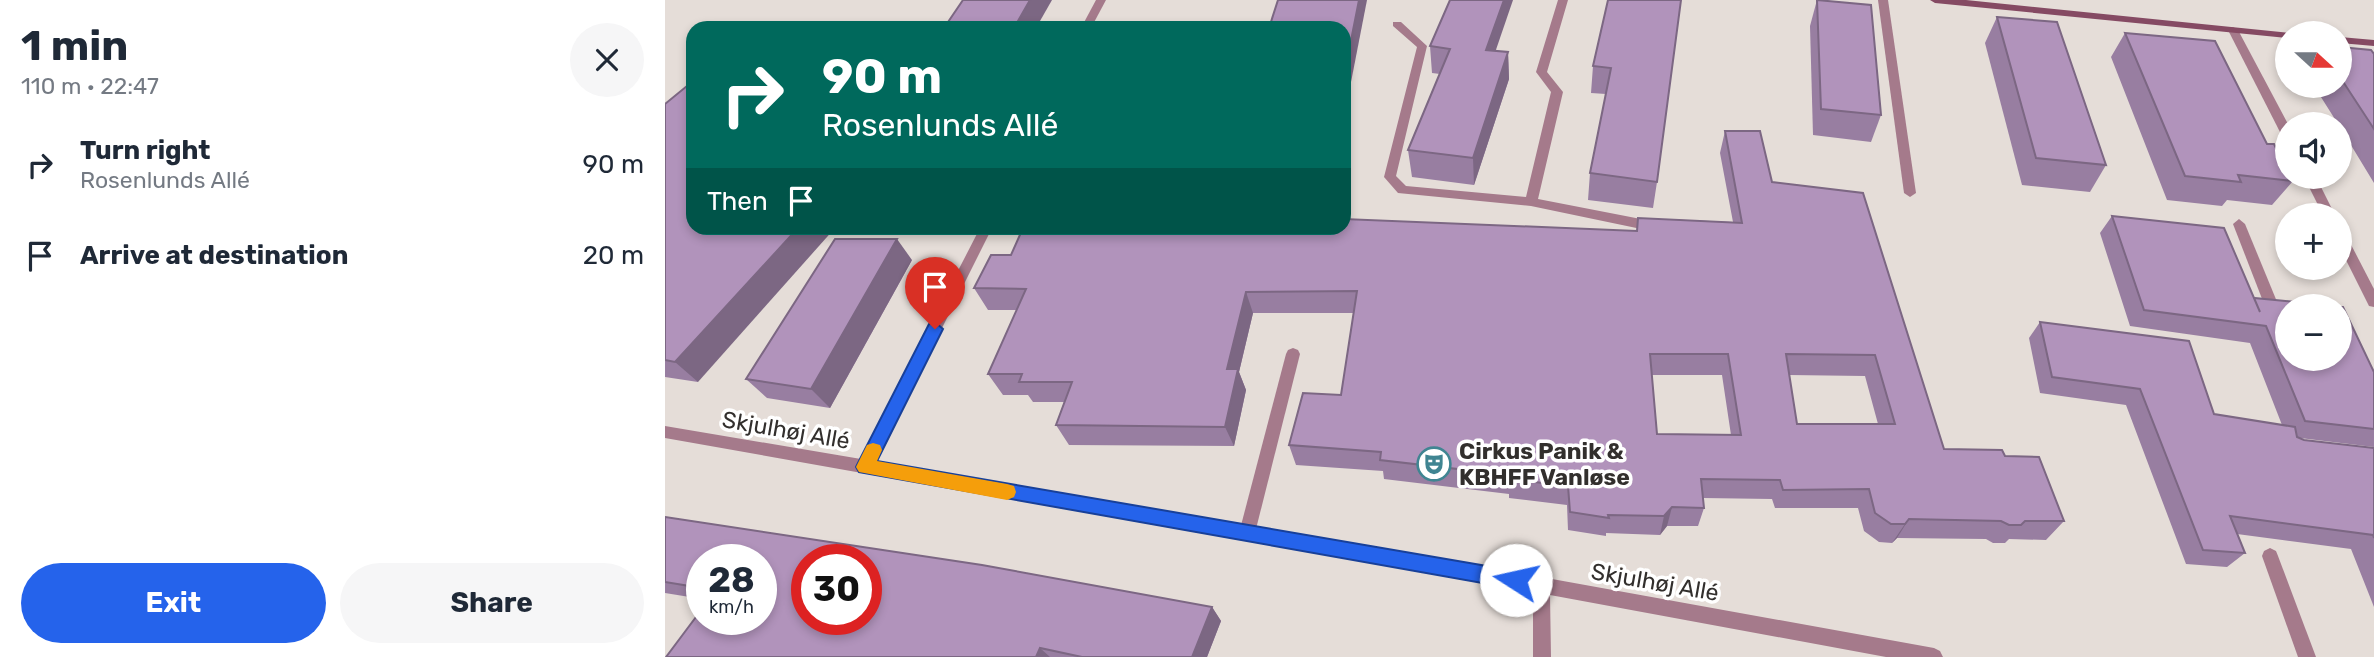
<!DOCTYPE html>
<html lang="en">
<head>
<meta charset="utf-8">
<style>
  :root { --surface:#fff; --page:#f6f6f7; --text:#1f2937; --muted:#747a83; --accent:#2563eb }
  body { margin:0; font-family:Rubik,sans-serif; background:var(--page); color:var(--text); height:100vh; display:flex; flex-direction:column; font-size:26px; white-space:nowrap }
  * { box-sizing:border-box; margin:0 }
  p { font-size:23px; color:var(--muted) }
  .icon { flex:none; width:38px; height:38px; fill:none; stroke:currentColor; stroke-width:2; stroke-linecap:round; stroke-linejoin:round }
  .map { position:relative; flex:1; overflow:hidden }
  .sheet { display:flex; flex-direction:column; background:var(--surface); width:665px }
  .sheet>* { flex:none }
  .hud { position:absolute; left:21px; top:21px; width:665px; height:214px; border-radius:21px; box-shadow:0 4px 10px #0003; background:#00695c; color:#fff; overflow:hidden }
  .needle { width:46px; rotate:111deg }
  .buttons { position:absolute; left:1610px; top:21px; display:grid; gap:14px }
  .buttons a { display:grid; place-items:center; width:77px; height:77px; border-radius:50%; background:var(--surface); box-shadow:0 4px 10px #0003; font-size:35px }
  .speed { position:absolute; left:21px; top:544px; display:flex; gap:14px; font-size:35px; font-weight:700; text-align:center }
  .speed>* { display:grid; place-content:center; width:91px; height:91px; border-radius:50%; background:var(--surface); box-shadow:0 4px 10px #0003; line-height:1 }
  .speed small { font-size:18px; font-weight:400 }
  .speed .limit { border:10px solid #d22; background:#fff; color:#111 }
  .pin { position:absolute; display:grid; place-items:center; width:60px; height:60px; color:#fff; margin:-72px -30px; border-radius:50% 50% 50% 0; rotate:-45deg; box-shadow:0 0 7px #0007 }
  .pin .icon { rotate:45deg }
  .me { position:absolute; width:77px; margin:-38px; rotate:280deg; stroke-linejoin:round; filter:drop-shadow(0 0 5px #0008) }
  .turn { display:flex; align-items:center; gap:24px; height:147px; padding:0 21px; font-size:32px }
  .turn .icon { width:91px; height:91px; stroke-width:2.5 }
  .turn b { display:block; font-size:49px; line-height:60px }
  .then { display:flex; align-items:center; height:66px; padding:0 21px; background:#0003; gap:14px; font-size:26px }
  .round { display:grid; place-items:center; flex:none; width:74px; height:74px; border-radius:37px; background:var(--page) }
  .overview { display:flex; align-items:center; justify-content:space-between; height:119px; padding:0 21px }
  h1 { font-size:42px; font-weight:700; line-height:52px }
  .primary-button { display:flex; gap:14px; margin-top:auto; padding:14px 21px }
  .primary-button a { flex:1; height:80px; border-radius:42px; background:var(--accent); color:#fff; font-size:28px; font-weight:700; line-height:80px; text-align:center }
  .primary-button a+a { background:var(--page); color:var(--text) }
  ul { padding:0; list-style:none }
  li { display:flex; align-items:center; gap:21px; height:91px; padding:0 21px }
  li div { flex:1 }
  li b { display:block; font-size:26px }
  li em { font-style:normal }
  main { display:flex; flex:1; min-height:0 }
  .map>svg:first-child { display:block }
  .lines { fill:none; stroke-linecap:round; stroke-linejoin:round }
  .lane { fill:#a57a8b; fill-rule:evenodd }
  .street { fill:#a57a8b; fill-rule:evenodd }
  .secondary { fill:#854a63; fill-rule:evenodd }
  .wall { fill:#987ea1; fill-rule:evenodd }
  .shaded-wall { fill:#7c6783 }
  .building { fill:#b193bb; stroke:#7c6783; stroke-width:2; fill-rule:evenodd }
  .route { fill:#2563eb; stroke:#184099; stroke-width:2 }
  .slow { fill:#f59e0b }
  .labels { text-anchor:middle; stroke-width:7; stroke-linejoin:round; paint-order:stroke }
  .street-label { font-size:23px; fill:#322f2d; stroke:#fff }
  .poi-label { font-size:23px; font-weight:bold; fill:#322f2d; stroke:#fff; text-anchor:start }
</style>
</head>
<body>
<main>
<section class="sheet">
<div class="overview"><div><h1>1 min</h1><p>110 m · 22:47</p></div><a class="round"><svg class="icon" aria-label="close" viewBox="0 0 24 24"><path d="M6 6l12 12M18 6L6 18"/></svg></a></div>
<ul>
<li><svg class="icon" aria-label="right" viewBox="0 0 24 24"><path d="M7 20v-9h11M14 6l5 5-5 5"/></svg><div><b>Turn right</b><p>Rosenlunds Allé</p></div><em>90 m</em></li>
<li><svg class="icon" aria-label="arrive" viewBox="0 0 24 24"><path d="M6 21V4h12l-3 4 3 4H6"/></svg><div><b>Arrive at destination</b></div><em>20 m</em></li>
</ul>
<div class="primary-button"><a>Exit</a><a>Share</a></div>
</section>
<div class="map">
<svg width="1709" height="657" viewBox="0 0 1709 657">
  <rect width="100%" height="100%" fill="#e5ddd8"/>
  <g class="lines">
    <g class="lane">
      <path d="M 893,0 L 903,0 L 882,72 L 898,92 L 873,199 L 981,220 L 987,225 L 986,228 L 981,230 L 866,206 L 733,193 L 719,177 L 752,47 L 728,26 L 728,22 L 736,22 L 762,46 L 731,176 L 741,186 L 861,197 L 886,92 L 871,72 Z"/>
      <path d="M 1213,0 L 1223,0 L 1251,193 L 1245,197 L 1239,193 Z"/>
      <path d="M 1574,219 L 1580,224 L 1615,309 L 1613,313 L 1603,313 L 1601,309 L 1568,224 Z"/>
      <path d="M 628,348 L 633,350 L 635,354 L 590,533 L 588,538 L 582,541 L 576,538 L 574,533 L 621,354 L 623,350 Z"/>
      <path d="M 1605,548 L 1611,551 L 1613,556 L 1651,657 L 1633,657 L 1597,556 L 1599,551 Z"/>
    </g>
    <g class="street">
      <path d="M 431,0 L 441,0 L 426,28 L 416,28 Z"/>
      <path d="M 1568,27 L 1573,30 L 1623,124 L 1622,138 L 1616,134 L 1563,30 Z"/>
      <path d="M 1639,177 L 1651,177 L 1670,215 L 1658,215 Z"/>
      <path d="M 315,228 L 327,228 L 210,462 L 876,577 L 1269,648 L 1275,651 L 1278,657 L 1221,657 L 885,595 L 886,657 L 868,657 L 868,592 L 0,438 L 0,426 L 196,459 Z"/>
      <path d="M 1675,231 L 1680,233 L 1709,289 L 1709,307 L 1704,306 L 1675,248 Z"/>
    </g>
    <g class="secondary">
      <path d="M 1265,0 L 1301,0 L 1626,33 L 1622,33 L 1622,38 L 1270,3 Z"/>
      <path d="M 1675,37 L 1709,40 L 1709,46 L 1675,43 Z"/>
    </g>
  </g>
  <g class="wall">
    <path d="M 943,0 L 992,182 L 988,208 L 923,200 L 925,173 L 941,94 L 926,93 L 928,66 Z"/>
    <path d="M 1152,0 L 1216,115 L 1206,142 L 1148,135 L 1145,26 Z"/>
    <path d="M 1332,17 L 1441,165 L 1425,192 L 1357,185 L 1320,43 Z"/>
    <path d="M 1460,33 L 1602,144 L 1628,181 L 1607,205 L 1562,200 L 1557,206 L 1502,200 L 1446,57 Z"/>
    <path d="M 765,46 L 843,52 L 844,79 L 809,185 L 747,177 L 743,150 L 775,74 L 767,73 Z"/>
    <path d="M 1675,47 L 1709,54 L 1709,183 L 1675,127 L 1675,124 L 1673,124 L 1649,86 L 1675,86 Z"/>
    <path d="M 0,104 L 33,382 L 0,377 Z"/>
    <path d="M 1060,131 L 1107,182 L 1279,449 L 1340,456 L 1399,521 L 1381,540 L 1344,539 L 1340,543 L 1328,543 L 1321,539 L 1232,538 L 1227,543 L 1214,542 L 1199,531 L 1193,508 L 1110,508 L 1107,499 L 1038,498 L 1039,508 L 1033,526 L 1002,526 L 995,535 L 941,533 L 941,536 L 903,530 L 902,505 L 844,498 L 844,494 L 719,479 L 718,471 L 631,465 L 624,445 L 676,395 L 689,313 L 588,313 L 574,372 L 581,390 L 569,446 L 404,445 L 391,425 L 399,402 L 368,402 L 363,395 L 338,395 L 323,374 L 352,310 L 323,310 L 309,288 L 346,255 L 972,231 L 973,218 L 1068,222 L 1055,153 ZM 987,375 L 1057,375 L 1066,435 L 992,434 ZM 1124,375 L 1200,376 L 1213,424 L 1132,424 Z"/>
    <path d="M 1447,216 L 1589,298 L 1709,372 L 1709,447 L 1635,438 L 1639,440 L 1709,448 L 1709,607 L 1686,549 L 1572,534 L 1580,553 L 1562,567 L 1521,564 L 1461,405 L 1375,393 L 1364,338 L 1375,322 L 1549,414 L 1617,425 L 1585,343 L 1465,326 L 1435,233 Z"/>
    <path d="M 247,260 L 165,408 L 102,398 L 81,379 Z"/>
    <path d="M 0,517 L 547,607 L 556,621 L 542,657 L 1,657 L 96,620 L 37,560 L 37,599 L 0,593 Z"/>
  </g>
  <g class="shaded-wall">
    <path d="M 365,0 L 387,0 L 371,28 L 349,28 Z"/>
    <path d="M 694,0 L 702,0 L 679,118 L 679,76 Z"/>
    <path d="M 839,0 L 848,0 L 822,76 L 821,50 Z"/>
    <path d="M 843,52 L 844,79 L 809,185 L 808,158 Z"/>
    <path d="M 133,228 L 170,228 L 33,382 L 10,362 Z"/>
    <path d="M 232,239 L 247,260 L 165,408 L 146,389 Z"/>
    <path d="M 581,292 L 588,313 L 574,372 L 581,390 L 569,446 L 560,427 L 562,369 Z"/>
    <path d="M 1007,507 L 1002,526 L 995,535 L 999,516 Z"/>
    <path d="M 1244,519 L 1232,538 L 1227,543 L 1240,524 Z"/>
    <path d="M 547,607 L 556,621 L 542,657 L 527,657 Z"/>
    <path d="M 375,648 L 385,657 L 371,657 Z"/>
  </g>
  <g class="building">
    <path d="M 298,0 L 365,0 L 349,28 L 279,28 Z"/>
    <path d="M 613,0 L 694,0 L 679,76 L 679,28 L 604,28 Z"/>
    <path d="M 785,0 L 839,0 L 821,50 L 843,52 L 808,158 L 743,150 L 785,49 L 765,46 Z"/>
    <path d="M 943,0 L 1016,0 L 992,182 L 925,173 L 946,68 L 928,66 Z"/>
    <path d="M 1152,0 L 1206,5 L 1216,115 L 1156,109 Z"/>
    <path d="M 1332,17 L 1392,22 L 1441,165 L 1371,158 Z"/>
    <path d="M 1460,33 L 1550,41 L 1602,144 L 1609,144 L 1622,171 L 1622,177 L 1625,177 L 1628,181 L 1573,175 L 1576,182 L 1520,176 Z"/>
    <path d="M 1675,47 L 1706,50 L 1709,54 L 1709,129 L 1675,77 Z"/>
    <path d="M 28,81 L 28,228 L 133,228 L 10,362 L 0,360 L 0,104 Z"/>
    <path d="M 1060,131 L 1095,131 L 1107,182 L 1198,193 L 1279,449 L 1337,450 L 1340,456 L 1374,457 L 1399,521 L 1360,521 L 1356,525 L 1344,525 L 1336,521 L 1244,519 L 1240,524 L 1226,524 L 1210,513 L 1204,489 L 1118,490 L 1115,480 L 1036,479 L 1039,508 L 1007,507 L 999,516 L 943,515 L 944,518 L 905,512 L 903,486 L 844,479 L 844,475 L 715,460 L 716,452 L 624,445 L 638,393 L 676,395 L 692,291 L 581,292 L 562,369 L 573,369 L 560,427 L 391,425 L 407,382 L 354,382 L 357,374 L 323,374 L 361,289 L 309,288 L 326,255 L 346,255 L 358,228 L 679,228 L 679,219 L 972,231 L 973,218 L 1077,223 ZM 985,354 L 1063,354 L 1076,435 L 992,434 ZM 1121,354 L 1210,355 L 1230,424 L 1132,424 Z"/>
    <path d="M 1447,216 L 1559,228 L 1595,312 L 1589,298 L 1672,306 L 1622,306 L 1622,359 L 1675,359 L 1675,307 L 1678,307 L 1709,372 L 1709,429 L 1640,421 L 1601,326 L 1479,310 Z"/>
    <path d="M 170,239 L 232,239 L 146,389 L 81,379 Z"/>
    <path d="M 1375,322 L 1524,341 L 1549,414 L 1630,427 L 1632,437 L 1639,440 L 1709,448 L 1709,538 L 1708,535 L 1565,516 L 1580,553 L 1538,550 L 1475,389 L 1387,377 Z"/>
    <path d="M 0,517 L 317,565 L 547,607 L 527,657 L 417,657 L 375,648 L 371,657 L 1,657 L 37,609 L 37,620 L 96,620 L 96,560 L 37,560 L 37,588 L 0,582 ZM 142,560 L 201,560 L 201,620 L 142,620 Z"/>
  </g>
  <path class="route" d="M 270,322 L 278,329 L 212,461 L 851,571 L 858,574 L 861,580 L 858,587 L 851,589 L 194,472 L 191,467 L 194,461 L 264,324 Z"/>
  <path class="slow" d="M 208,443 L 215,445 L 217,450 L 212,461 L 342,484 L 349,486 L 351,492 L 349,497 L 342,500 L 194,472 L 191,467 L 202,445 Z"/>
  <defs>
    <symbol id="theatre-ring" viewBox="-11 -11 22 22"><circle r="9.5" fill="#fff" stroke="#408592" stroke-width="1.5"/><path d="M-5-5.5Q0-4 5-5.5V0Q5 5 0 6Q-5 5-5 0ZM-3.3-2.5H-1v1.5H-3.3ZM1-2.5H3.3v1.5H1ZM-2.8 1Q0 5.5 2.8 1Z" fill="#408592"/></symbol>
  </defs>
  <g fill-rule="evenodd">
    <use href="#theatre-ring" x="750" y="445" width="38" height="38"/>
  </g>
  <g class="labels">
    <g class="street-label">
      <text transform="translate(121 430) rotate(10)" y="8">Skjulhøj Allé</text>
      <text transform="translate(990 582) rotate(10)" y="8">Skjulhøj Allé</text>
    </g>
    <g class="poi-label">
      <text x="794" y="459">Cirkus Panik &amp;<tspan x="794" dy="26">KBHFF Vanløse</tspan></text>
    </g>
  </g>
</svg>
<div class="buttons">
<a><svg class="needle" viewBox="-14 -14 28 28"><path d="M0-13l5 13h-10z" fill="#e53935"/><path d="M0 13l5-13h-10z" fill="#747a83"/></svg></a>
<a><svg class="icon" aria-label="sound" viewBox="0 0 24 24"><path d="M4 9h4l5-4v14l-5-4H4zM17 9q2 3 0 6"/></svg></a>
<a>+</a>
<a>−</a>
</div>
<div class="speed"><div>28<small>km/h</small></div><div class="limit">30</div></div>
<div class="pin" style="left:270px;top:329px;background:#d93025"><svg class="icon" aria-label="arrive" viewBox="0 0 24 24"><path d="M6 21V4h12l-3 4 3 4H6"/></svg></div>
<svg class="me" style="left:851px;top:580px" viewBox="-20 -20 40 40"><circle r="19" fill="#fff"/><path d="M0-13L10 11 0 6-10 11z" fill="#2563eb"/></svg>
<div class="hud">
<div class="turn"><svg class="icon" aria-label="right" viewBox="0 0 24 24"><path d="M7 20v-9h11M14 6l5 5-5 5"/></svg><div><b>90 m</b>Rosenlunds Allé</div></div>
<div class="then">Then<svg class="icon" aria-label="arrive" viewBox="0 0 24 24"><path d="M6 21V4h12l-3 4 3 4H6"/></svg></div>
</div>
</div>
</main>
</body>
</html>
